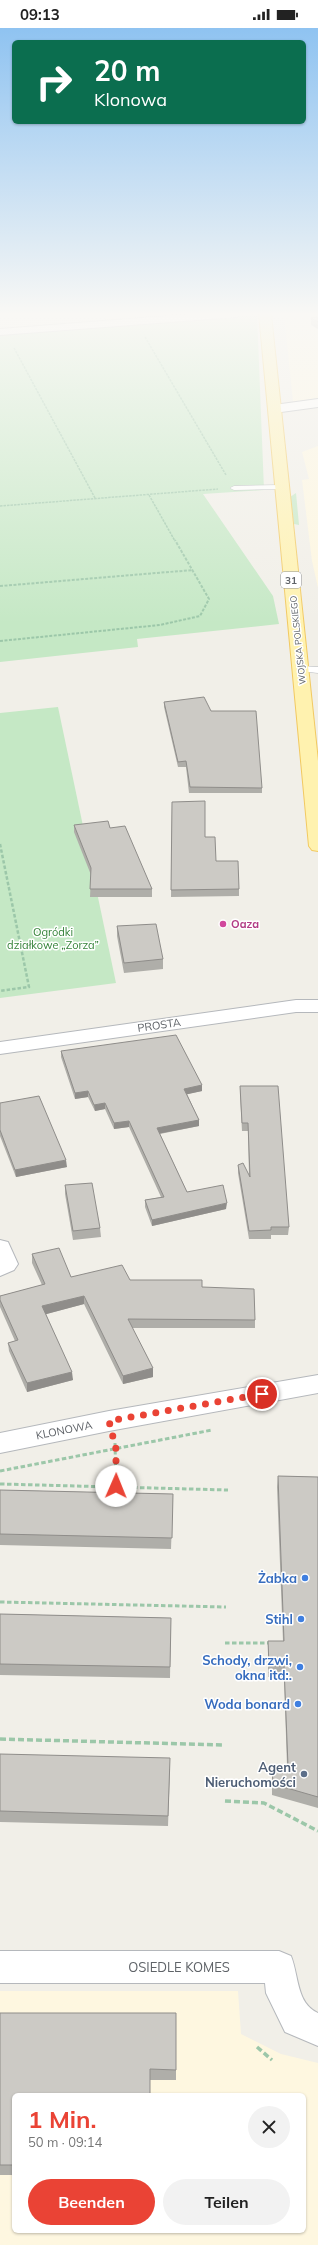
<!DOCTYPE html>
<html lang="de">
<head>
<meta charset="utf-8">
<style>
  :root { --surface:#fff; --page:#f2f2f2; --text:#222; --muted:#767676; --accent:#ea4335 }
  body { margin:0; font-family:Mulish,sans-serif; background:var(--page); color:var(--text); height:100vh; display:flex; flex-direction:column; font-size:15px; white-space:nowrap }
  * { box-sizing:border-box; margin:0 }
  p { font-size:13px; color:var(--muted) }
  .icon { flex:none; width:22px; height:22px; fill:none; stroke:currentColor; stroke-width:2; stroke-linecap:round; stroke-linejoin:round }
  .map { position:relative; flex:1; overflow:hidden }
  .sheet { position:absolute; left:12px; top:2065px; width:294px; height:140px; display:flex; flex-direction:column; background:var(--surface); border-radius:6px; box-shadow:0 1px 3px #0004 }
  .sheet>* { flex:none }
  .hud { position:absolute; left:12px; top:12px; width:294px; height:84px; border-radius:6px; box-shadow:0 1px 3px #0004; background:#0b6e4f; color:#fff; overflow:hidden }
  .pin { position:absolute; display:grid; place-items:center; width:34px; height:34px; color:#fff; margin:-17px; border:2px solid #fff; border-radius:50%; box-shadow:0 1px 4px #0007 }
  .me { position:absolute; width:44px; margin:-22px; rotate:1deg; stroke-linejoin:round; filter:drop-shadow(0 0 3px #0008) }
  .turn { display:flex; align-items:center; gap:14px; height:84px; padding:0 16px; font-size:18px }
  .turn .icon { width:52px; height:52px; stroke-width:2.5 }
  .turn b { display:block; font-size:28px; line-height:34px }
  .round { display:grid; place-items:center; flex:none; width:42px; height:42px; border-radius:21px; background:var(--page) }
  .overview { display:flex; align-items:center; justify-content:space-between; height:68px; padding:0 16px }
  h1 { font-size:24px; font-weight:700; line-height:30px; color:var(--accent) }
  .button { display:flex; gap:8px; margin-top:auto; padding:8px 16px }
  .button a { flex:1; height:46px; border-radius:24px; background:var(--accent); color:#fff; font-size:16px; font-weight:700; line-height:46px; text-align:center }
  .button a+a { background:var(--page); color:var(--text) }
  .status { display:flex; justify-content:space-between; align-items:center; height:28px; padding:0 20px; background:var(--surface); direction:ltr }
  .status svg { height:11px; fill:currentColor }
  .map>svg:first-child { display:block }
  .commercial { fill:#fef7e0; fill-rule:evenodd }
  .green { fill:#c5e8c5 }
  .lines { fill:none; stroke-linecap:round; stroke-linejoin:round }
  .lane-casing { stroke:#b5b8bc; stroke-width:1 }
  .street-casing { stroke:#b5b8bc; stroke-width:2 }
  .primary-casing { stroke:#f2c960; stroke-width:2 }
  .path-far4 { stroke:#9cc7a9; stroke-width:1.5; stroke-dasharray:2.5 1; stroke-linecap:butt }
  .path-far3 { stroke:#9cc7a9; stroke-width:2; stroke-dasharray:3 1.5; stroke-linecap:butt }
  .path-far2 { stroke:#9cc7a9; stroke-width:2.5; stroke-dasharray:3.5 2; stroke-linecap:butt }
  .path-far1 { stroke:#9cc7a9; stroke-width:3; stroke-dasharray:4.5 2.5; stroke-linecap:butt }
  .path { stroke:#9cc7a9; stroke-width:3.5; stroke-dasharray:6 3; stroke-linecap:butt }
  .lane { fill:#fff; fill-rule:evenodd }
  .street { fill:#fff; fill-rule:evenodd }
  .primary { fill:#fff2af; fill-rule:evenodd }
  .wall { fill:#afaea9 }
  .shaded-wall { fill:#8f8d8a }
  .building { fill:#cccac5; stroke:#8f8d8a }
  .route { stroke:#ea4335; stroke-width:7; stroke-dasharray:0 12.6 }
  .hotel-dot { fill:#d1479c; stroke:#fff; stroke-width:1.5 }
  .shop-dot { fill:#3f7fe0; stroke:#fff; stroke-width:1.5 }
  .service-dot { fill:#5c6f8a; stroke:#fff; stroke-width:1.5 }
  .labels { text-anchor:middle; stroke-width:3; stroke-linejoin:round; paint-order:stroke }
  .far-street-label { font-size:9px; fill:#5f6368; stroke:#fff }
  .shield { fill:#fff; stroke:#8f9295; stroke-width:1 }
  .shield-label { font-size:10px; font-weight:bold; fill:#5f6368 }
  .hotel-label { font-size:11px; font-weight:bold; fill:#b23c85; stroke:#fff; text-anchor:start }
  .park-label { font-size:11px; fill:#348238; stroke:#fff }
  .street-label { font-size:11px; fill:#5f6368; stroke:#fff }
  .near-shop-label { font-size:13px; font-weight:bold; fill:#366cbe; stroke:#fff; text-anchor:end }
  .near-service-label { font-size:13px; font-weight:bold; fill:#4e5e75; stroke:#fff; text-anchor:end }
  .near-street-label { font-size:13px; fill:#5f6368; stroke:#fff }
</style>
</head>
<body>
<div class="status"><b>09:13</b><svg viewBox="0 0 49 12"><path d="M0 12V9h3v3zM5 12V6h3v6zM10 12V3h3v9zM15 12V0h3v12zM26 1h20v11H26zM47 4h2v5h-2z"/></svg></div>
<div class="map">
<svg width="318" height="2217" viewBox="0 0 318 2217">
  <rect width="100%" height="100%" fill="#f1efe8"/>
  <g class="commercial">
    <path d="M 105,286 L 215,286 L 108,294 Z"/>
    <path d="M 284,286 L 318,286 L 318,370 L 293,374 Z"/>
    <path d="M 318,418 L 318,560 L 312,533 L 302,452 L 309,451 L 302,424 Z"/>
    <path d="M 0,1963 L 238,1963 L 241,2006 L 281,2026 L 318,2035 L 318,2217 L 0,2217 ZM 14,2067 L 304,2067 L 304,2203 L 14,2203 Z"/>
  </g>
  <g class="green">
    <path d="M 257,286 L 264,462 L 203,466 L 273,568 L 279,596 L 137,611 L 138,619 L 0,634 L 0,306 Z"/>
    <path d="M 296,465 L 299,497 L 294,496 L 290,469 Z"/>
    <path d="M 58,679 L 116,955 L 0,970 L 0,685 Z"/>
  </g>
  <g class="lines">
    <defs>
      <g id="lane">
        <path d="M 283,457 L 287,459 L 286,461 L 234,462 L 230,460 L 234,458 Z"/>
        <path d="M 301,638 L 318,639 L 318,645 L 298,643 L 296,641 Z"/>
      </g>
      <g id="street">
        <path d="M 192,286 L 242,286 L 236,289 L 0,307 L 0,301 Z"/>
        <path d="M 318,371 L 318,379 L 274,385 L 268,381 L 274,377 Z"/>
        <path d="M 296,972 L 318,972 L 318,984 L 296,984 L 0,1026 L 0,1014 Z"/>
        <path d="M 0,1212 L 8,1214 L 18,1236 L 14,1242 L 0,1248 Z"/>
        <path d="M 318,1347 L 318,1365 L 109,1403 L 0,1425 L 0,1405 L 109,1383 Z"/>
        <path d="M 0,1923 L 279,1923 L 291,1928 C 299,1948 296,1975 318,1985 L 318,2018 L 285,2004 L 266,1965 L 265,1955 L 0,1955 Z"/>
      </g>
      <path id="primary" d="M 259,286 L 271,286 L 318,733 L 318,823 L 312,822 L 309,818 Z"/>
    </defs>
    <use href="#lane" class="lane-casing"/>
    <use href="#street" class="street-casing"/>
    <use href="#primary" class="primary-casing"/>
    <g class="path-far4">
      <path d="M 145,309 L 226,447"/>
      <path d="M 14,320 L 95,470"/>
      <path d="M 149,467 L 175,513"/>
      <path d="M 0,478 L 218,461"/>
    </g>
    <g class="path-far3">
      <path d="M 0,558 L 193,542"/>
      <path d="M 0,613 L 160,597 L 200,588 L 209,571 L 175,512"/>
    </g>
    <path class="path-far2" d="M 0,816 L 29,959 L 0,963"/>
    <g class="path-far1">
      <path d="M 115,1415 L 116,1458"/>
      <path d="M 0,1443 L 212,1402"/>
      <path d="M 0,1456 L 228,1462"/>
      <path d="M 0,1574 L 226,1579"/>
      <path d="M 225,1615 L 271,1615"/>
    </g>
    <g class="path">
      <path d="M 0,1711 L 223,1717"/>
      <path d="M 225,1773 L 264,1775 L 318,1803"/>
      <path d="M 257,2019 L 272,2032"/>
    </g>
    <use href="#lane" class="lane"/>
    <use href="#street" class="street"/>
    <use href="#primary" class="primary"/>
  </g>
  <g class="wall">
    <path d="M 318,289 L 318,301 L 311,297 L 311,290 Z"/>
    <path d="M 164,674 L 211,683 L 262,760 L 262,765 L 189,765 L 186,739 L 178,739 L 164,679 Z"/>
    <path d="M 172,774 L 205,809 L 216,833 L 239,861 L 239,868 L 171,869 Z"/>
    <path d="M 74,797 L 110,800 L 152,861 L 152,869 L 90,869 L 91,847 L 74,804 Z"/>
    <path d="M 117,898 L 163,931 L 163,941 L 124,945 L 117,908 Z"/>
    <path d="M 61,1023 L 202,1057 L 202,1063 L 187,1066 L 199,1092 L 199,1098 L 160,1106 L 187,1164 L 226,1181 L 152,1198 L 145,1179 L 145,1172 L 161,1169 L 129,1099 L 114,1101 L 105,1081 L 95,1083 L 88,1069 L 75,1071 L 61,1029 Z"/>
    <path d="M 240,1058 L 289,1199 L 288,1207 L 271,1207 L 271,1211 L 249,1211 L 238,1145 L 238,1137 L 249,1148 L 248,1103 L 242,1103 L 240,1066 Z"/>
    <path d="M 0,1075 L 67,1139 L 16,1149 L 0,1108 Z"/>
    <path d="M 65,1157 L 100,1200 L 101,1209 L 73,1212 L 65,1166 Z"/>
    <path d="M 32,1226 L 71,1249 L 130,1252 L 202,1259 L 255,1292 L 255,1300 L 132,1300 L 153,1349 L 123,1356 L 84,1276 L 46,1286 L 73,1352 L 27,1364 L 9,1323 L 8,1315 L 15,1313 L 0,1279 L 0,1268 L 42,1257 L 32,1235 Z"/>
    <path d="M 278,1448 L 318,1449 L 318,1780 L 272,1767 L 272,1738 L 287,1738 L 284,1649 L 268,1649 L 268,1613 L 283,1613 L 277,1459 Z"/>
    <path d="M 0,1462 L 173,1466 L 171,1521 L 0,1517 Z"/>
    <path d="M 0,1586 L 171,1590 L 170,1650 L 0,1647 Z"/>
    <path d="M 0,1726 L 170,1741 L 168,1798 L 0,1794 Z"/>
    <path d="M 0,1985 L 176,1985 L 176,2052 L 150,2052 L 14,2067 L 14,2147 L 0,2147 Z"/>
  </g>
  <g class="shaded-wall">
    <path d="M 202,1057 L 202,1063 L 184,1067 L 184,1061 Z"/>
    <path d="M 88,1063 L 88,1069 L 75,1071 L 75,1065 Z"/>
    <path d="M 105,1075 L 105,1081 L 95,1083 L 94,1077 Z"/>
    <path d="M 199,1092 L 199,1098 L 157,1106 L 157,1100 Z"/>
    <path d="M 129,1093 L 129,1099 L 114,1101 L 114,1095 Z"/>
    <path d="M 66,1132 L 67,1139 L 16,1149 L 15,1142 Z"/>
    <path d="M 227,1175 L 226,1181 L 152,1198 L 152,1192 Z"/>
    <path d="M 84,1268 L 84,1276 L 43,1287 L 42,1278 Z"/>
    <path d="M 153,1340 L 153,1349 L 123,1356 L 123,1348 Z"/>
    <path d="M 72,1344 L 73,1352 L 27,1364 L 27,1355 Z"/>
  </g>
  <g class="building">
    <path d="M 318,289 L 318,294 L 311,290 Z"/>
    <path d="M 204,669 L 211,683 L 256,683 L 262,760 L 190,759 L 186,733 L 178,734 L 164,674 Z"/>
    <path d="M 205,773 L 205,809 L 215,809 L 216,833 L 238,833 L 239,861 L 171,862 L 172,774 Z"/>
    <path d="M 108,793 L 110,800 L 125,798 L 152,861 L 90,861 L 91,840 L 74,797 Z"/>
    <path d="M 156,896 L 163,931 L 124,935 L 117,898 Z"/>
    <path d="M 176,1007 L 202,1057 L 184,1061 L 199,1092 L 157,1100 L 187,1164 L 223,1157 L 227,1175 L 152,1192 L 145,1172 L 164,1169 L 129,1093 L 114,1095 L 105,1075 L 94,1077 L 88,1063 L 75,1065 L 61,1023 Z"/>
    <path d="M 240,1058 L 278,1058 L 289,1199 L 271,1199 L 271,1202 L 249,1203 L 238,1137 L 243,1135 L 250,1149 L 248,1095 L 242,1095 Z"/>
    <path d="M 39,1068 L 66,1132 L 15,1142 L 0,1102 L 0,1075 Z"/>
    <path d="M 92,1155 L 100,1200 L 73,1203 L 65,1157 Z"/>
    <path d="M 59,1220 L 71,1249 L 122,1237 L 130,1252 L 202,1252 L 202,1259 L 254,1261 L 255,1292 L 128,1291 L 153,1340 L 123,1348 L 84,1268 L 42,1278 L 72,1344 L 27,1355 L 8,1315 L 18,1312 L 0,1272 L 0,1268 L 45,1256 L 32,1226 Z"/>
    <path d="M 278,1448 L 318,1449 L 318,1769 L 273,1756 L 272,1738 L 288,1738 L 284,1638 L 269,1638 L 268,1613 L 284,1613 Z"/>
    <path d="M 0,1462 L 173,1466 L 172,1510 L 0,1506 Z"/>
    <path d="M 0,1586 L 171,1590 L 170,1639 L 0,1636 Z"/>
    <path d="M 0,1726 L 170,1730 L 168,1788 L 0,1783 Z"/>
    <path d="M 0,1985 L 176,1985 L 176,2042 L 150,2041 L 150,2067 L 14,2067 L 14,2137 L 0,2137 Z"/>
  </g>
  <linearGradient id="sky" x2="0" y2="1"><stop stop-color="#8fc3f1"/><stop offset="0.48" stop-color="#f9f8f5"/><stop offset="1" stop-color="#f9f8f5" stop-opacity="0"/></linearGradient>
  <rect width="318" height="596" fill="url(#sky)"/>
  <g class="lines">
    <path class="route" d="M 116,1458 L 116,1421 L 109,1393 L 262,1366"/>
  </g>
  <circle class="hotel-dot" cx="223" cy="896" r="4"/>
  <g class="shop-dot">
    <circle cx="305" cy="1550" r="4"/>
    <circle cx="301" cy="1591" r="4"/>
    <circle cx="300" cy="1639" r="4"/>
    <circle cx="298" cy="1676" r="4"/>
  </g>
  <circle class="service-dot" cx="304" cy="1746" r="4"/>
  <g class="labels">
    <g class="far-street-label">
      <text transform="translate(298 612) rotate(-96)" y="3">WOJSKA POLSKIEGO</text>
    </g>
    <rect class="shield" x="281" y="544" width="20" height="16" rx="3"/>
    <g class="shield-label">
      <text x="291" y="556">31</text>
    </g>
    <g class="hotel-label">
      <text x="231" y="900">Oaza</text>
    </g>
    <g class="park-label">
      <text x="53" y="908">Ogródki<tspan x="53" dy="13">działkowe „Zorza”</tspan></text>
    </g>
    <g class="street-label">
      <text transform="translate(159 997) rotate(-8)" y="4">PROSTA</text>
      <text transform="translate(64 1402) rotate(-11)" y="4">KLONOWA</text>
    </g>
    <g class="near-shop-label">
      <text x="297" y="1555">Żabka</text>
      <text x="293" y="1596">Stihl</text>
      <text x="292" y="1637">Schody, drzwi,<tspan x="292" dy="15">okna itd:.</tspan></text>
      <text x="290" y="1681">Woda bonard</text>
    </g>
    <g class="near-service-label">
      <text x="296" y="1744">Agent<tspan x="296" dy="15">Nieruchomości</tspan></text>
    </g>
    <g class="near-street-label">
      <text x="179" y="1944">OSIEDLE KOMES</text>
    </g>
  </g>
</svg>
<div class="pin" style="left:262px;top:1366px;background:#d93025"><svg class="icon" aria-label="arrive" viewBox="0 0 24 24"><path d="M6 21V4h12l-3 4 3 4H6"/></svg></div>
<svg class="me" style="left:116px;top:1458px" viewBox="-20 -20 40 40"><circle r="19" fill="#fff"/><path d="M0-13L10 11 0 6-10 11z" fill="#ea4335"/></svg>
<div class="hud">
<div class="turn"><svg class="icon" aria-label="right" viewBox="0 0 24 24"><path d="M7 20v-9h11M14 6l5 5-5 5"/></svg><div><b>20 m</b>Klonowa</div></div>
</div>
<section class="sheet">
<div class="overview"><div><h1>1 Min.</h1><p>50 m · 09:14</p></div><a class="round"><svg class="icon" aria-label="close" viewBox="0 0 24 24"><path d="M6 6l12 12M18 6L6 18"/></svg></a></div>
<div class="button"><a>Beenden</a><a>Teilen</a></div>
</section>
</div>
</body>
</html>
